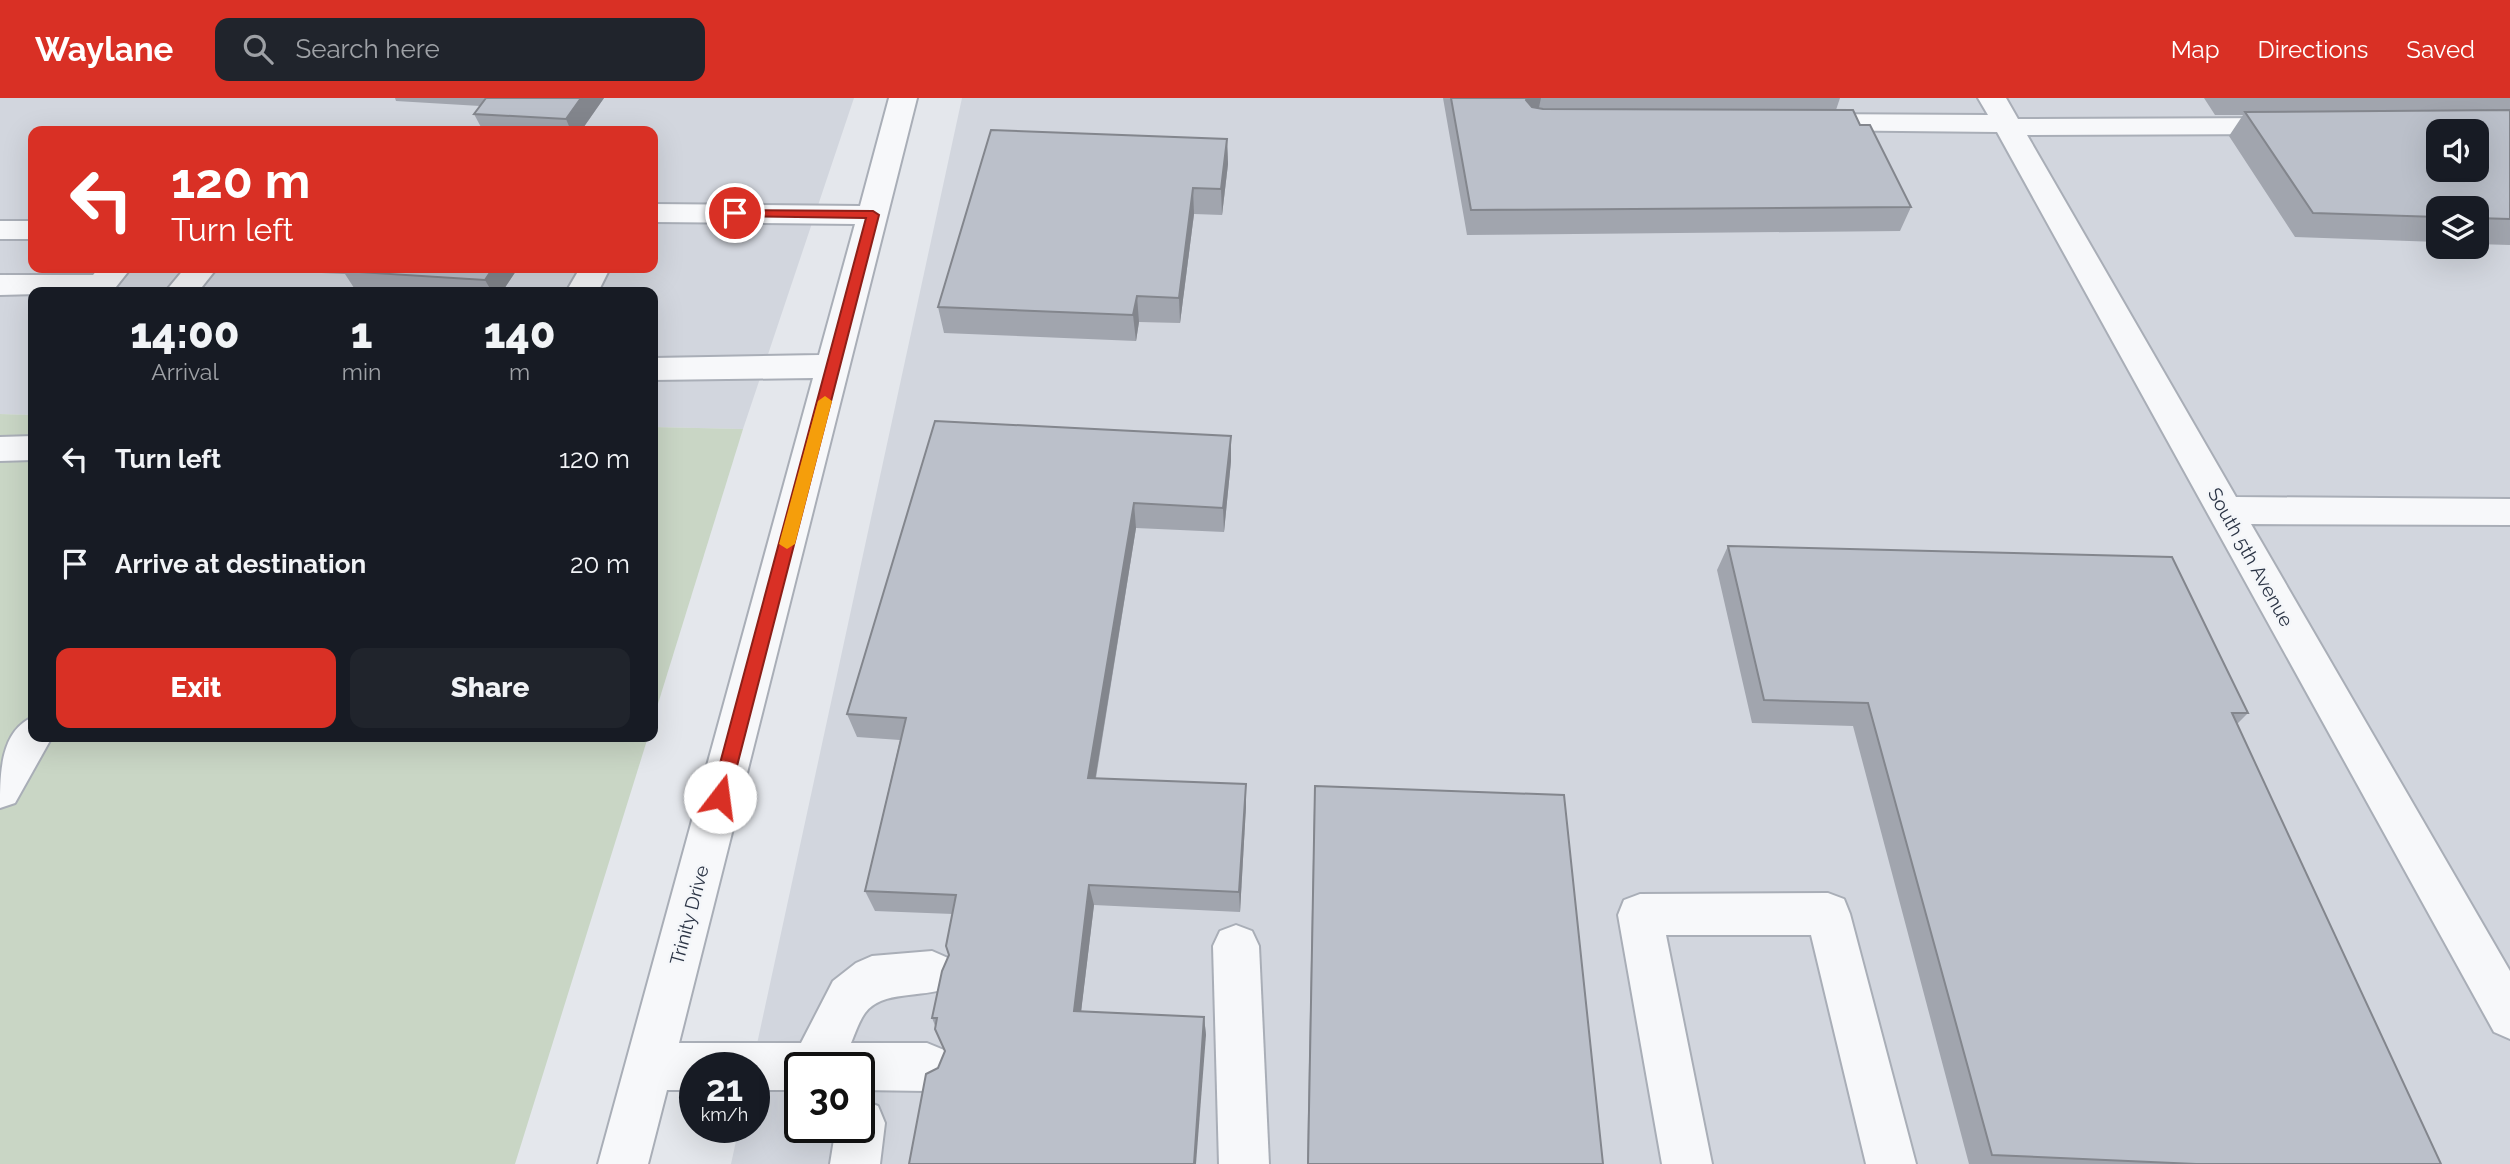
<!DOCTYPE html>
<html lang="en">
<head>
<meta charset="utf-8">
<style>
  :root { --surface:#171b24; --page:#20242c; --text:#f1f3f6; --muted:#9ea1a6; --accent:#d93025 }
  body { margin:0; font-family:Raleway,sans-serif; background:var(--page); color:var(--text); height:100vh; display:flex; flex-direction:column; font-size:26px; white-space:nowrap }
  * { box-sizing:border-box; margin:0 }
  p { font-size:23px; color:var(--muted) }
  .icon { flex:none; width:38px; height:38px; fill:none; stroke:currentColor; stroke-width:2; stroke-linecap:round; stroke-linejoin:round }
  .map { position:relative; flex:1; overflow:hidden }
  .drawer { position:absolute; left:28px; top:189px; width:630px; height:455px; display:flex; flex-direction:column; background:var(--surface); border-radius:14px; box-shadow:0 7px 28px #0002 }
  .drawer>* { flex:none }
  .guide { position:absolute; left:28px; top:28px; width:630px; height:147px; border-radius:14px; box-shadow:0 7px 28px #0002; background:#d93025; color:#fff; overflow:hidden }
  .tools { position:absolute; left:2426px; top:21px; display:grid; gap:14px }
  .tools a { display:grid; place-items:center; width:63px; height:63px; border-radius:14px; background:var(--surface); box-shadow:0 7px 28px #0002; font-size:35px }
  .speed { position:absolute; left:679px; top:954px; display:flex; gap:14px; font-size:35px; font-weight:700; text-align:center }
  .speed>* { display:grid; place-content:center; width:91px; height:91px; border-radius:50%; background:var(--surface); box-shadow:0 7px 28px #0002; line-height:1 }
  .speed small { font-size:18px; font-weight:400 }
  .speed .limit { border:4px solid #111; border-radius:10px; background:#fff; color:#111 }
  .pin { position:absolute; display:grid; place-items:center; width:60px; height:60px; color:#fff; margin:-30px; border:4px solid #fff; border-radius:50%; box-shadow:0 2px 7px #0007 }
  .me { position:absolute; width:77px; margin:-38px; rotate:15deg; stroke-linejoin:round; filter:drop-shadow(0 0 5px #0008) }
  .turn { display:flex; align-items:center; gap:24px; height:147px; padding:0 28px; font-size:32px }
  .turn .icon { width:91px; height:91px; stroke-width:2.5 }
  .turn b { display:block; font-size:49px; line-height:60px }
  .eta { display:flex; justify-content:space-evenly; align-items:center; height:119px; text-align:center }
  .eta b { font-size:42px; font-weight:800; line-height:49px }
  .action { display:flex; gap:14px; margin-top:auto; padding:14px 28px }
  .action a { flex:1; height:80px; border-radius:14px; background:var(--accent); color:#fff; font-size:28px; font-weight:800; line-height:80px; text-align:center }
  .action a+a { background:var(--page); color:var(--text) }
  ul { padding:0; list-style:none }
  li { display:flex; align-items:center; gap:21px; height:105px; padding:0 28px }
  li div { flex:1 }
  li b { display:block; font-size:26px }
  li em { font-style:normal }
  header { display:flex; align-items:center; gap:42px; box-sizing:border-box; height:98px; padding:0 35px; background:var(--accent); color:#fff }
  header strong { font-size:33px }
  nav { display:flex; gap:38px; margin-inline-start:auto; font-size:24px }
  .search { width:490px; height:63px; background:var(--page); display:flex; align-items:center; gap:18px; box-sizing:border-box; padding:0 24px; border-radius:14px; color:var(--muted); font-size:26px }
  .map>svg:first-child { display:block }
  .built { fill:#d2d6de; fill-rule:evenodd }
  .green { fill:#c9d6c5 }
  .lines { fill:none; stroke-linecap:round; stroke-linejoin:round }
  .minor-casing { stroke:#a9aeb7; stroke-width:4 }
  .minor { fill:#f7f8fa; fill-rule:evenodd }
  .wall { fill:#a1a5ae }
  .shaded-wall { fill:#83868d }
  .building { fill:#bbc0ca; stroke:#83868d; stroke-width:2; fill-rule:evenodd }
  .route { fill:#d93025; stroke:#8d1f18; stroke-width:2 }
  .slow { fill:#f59e0b }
  .labels { text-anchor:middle; stroke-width:5; stroke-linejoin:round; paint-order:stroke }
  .street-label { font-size:19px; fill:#2b3445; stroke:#f4f6f9 }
</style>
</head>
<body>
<header>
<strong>Waylane</strong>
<div class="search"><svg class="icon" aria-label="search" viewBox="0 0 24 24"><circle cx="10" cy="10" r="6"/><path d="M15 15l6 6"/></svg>Search here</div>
<nav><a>Map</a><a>Directions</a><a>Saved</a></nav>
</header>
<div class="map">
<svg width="2510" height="1066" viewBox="0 0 2510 1066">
  <rect width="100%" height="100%" fill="#e4e7ec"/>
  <g class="built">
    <path d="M 0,0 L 854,0 L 743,331 L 653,329 L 653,194 L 33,194 L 33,317 L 0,316 ZM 33,33 L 653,33 L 653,170 L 33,170 Z"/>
    <path d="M 962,0 L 2510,0 L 2510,1066 L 731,1066 L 739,1029 L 754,1029 L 754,970 L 752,969 ZM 2438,33 L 2476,33 L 2476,72 L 2438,72 ZM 2438,110 L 2476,110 L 2476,149 L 2438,149 ZM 800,970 L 859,970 L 859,1029 L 800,1029 Z"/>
  </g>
  <g class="green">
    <path d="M 0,316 L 33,317 L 33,639 L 648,639 L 515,1066 L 0,1066 Z"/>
    <path d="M 653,329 L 743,331 L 653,622 Z"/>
  </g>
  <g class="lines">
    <defs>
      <g id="minor">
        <path d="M 889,0 L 917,0 L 679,945 L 801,945 L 833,883 L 856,865 L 872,858 L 932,853 L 948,860 L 955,875 L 948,890 C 922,900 882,892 865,915 C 859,923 855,936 851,945 L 927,945 L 944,952 L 951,969 L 944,986 L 927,993 L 859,992 L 859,970 L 800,970 L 800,992 L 754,992 L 754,970 L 695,970 L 695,992 L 667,992 L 648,1066 L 598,1066 L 813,280 L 653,282 L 653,260 L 819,257 L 855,126 L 653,124 L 653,106 L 860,108 Z"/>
        <path d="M 1978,0 L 2006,0 L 2018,21 L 2287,20 L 2297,22 L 2301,28 L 2297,34 L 2287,36 L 2027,37 L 2236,399 L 2510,401 L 2510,427 L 2251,426 L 2510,873 L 2510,941 L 2494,934 L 1997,34 L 1806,32 L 1796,30 L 1792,24 L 1796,18 L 1806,16 L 1988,17 Z"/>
        <rect x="0" y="123" width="33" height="18"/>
        <path d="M 99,170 L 131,170 L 112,194 L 0,197 L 0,177 L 93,177 Z"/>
        <path d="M 185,170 L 217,170 L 198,194 L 165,194 Z"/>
        <path d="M 580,170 L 610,170 L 598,194 L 566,194 Z"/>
        <path d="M 33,338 L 33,362 L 0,363 L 0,339 Z"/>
        <path d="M 33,619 L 33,639 L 52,639 L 15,705 L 0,710 C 0,676 0,633 33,619 Z"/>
        <path d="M 1828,795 L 1844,801 L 1850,816 L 1916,1066 L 1866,1066 L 1811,837 L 1666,837 L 1712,1066 L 1662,1066 L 1618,817 L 1624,802 L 1640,796 Z"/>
        <path d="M 1236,827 L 1252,833 L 1259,848 L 1269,1066 L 1219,1066 L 1213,848 L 1220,833 Z"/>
        <path d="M 859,1001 L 878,1008 L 885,1025 L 880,1066 L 830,1066 L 836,1029 L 859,1029 Z"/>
      </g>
    </defs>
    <use href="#minor" class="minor-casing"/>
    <use href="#minor" class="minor"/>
  </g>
  <g class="wall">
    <path d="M 395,0 L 604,0 L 581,33 L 483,33 L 474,16 L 480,8 L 396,3 Z"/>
    <path d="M 1443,0 L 1840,0 L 1836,12 L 1860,27 L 1911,109 L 1900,133 L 1467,137 Z"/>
    <path d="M 2204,0 L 2510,0 L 2510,147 L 2476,146 L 2476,110 L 2438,110 L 2438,144 L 2295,139 L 2229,38 L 2243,17 L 2215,17 Z"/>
    <path d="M 1227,41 L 1228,66 L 1222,117 L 1194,116 L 1180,225 L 1139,224 L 1136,243 L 944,235 L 938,209 Z"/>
    <path d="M 272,170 L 518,170 L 502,194 L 356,193 L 345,176 L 274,173 Z"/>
    <path d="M 935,323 L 1231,338 L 1231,363 L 1224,434 L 1136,430 L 1096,680 L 1246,708 L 1240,814 L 1094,807 L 1081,913 L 1204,919 L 1206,937 L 938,970 L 945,953 L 932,920 L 949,857 L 953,816 L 875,813 L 865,793 L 900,642 L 857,639 L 847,616 Z"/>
    <path d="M 1728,448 L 2248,615 L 2237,626 L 2441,1066 L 1969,1066 L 1853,628 L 1752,625 L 1717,472 Z"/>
    <path d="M 1315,688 L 1603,1066 L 1307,1066 L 1314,709 Z"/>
  </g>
  <g class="shaded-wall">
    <path d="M 581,0 L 604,0 L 581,33 L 571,33 L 566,21 Z"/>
    <path d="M 1527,0 L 1541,0 L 1538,14 L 1522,26 Z"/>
    <path d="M 1227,41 L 1228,66 L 1222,117 L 1221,91 Z"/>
    <path d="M 1193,90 L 1194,116 L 1180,225 L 1179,200 Z"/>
    <path d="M 493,170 L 518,170 L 502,194 L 492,194 L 485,182 Z"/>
    <path d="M 1137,198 L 1139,224 L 1136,243 L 1133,217 Z"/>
    <path d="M 1231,338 L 1231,363 L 1224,434 L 1223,410 Z"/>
    <path d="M 1134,405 L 1136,430 L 1092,701 L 1088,680 Z"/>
    <path d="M 1246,686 L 1246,708 L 1240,814 L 1239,794 Z"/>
    <path d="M 1089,787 L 1094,807 L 1079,931 L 1074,913 Z"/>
    <path d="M 1204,919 L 1206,937 L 1196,1066 L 1194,1066 Z"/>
  </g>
  <g class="building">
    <path d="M 486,0 L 581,0 L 566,21 L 474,16 Z"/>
    <path d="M 1451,0 L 1527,0 L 1526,2 L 1532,9 L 1543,11 L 1853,12 L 1860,27 L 1870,27 L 1911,109 L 1471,112 Z"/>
    <path d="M 2510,12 L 2510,121 L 2476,120 L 2476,110 L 2438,110 L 2438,119 L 2313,115 L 2245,14 ZM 2438,33 L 2476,33 L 2476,72 L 2438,72 Z"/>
    <path d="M 991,32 L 1227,41 L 1221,91 L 1193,90 L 1179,200 L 1137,198 L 1133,217 L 938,209 Z"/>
    <path d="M 345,170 L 493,170 L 485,182 L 342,173 Z"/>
    <path d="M 935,323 L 1231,338 L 1223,410 L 1134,405 L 1088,680 L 1246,686 L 1239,794 L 1089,787 L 1074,913 L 1204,919 L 1194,1066 L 909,1066 L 926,976 L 938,970 L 945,953 L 935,931 L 937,920 L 932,920 L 942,873 L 949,857 L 946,848 L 956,797 L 865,793 L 906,620 L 847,616 Z"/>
    <path d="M 1728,448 L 2172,459 L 2248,615 L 2232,615 L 2441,1066 L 2196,1066 L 1992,1057 L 1868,605 L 1764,602 Z"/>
    <path d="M 1315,688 L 1564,697 L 1603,1066 L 1308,1066 Z"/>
  </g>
  <path class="route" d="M 735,112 L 873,113 L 879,117 L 729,699 L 726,704 L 720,706 L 714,704 L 711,699 L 866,120 L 731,118 L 729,115 Z"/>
  <path class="slow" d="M 825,298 L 832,303 L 795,446 L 787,451 L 779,446 L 818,303 Z"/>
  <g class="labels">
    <g class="street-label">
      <text transform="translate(2251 459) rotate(61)" y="7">South 5th Avenue</text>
      <text transform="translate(689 817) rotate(-75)" y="7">Trinity Drive</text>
    </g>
  </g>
</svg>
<div class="tools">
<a><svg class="icon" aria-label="sound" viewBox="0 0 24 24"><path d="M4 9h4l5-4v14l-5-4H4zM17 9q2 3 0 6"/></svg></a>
<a><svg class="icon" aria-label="layers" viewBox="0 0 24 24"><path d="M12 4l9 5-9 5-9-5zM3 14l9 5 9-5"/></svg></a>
</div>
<div class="speed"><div>21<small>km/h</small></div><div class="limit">30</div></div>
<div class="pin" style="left:735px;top:115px;background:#d93025"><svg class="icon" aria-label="arrive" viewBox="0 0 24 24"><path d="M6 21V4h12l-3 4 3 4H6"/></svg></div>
<svg class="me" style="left:720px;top:699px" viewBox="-20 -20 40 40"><circle r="19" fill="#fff"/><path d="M0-13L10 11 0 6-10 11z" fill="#d93025"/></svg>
<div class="guide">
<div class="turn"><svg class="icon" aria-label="left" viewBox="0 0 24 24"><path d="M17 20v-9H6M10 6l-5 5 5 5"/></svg><div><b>120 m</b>Turn left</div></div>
</div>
<section class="drawer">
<div class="eta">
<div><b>14:00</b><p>Arrival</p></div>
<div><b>1</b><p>min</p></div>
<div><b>140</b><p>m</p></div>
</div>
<ul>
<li><svg class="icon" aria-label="left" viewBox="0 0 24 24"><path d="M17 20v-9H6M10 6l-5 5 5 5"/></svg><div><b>Turn left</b></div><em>120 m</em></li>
<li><svg class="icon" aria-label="arrive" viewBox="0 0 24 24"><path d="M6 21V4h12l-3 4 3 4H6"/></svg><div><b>Arrive at destination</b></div><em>20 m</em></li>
</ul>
<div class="action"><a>Exit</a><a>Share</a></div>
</section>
</div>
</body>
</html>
